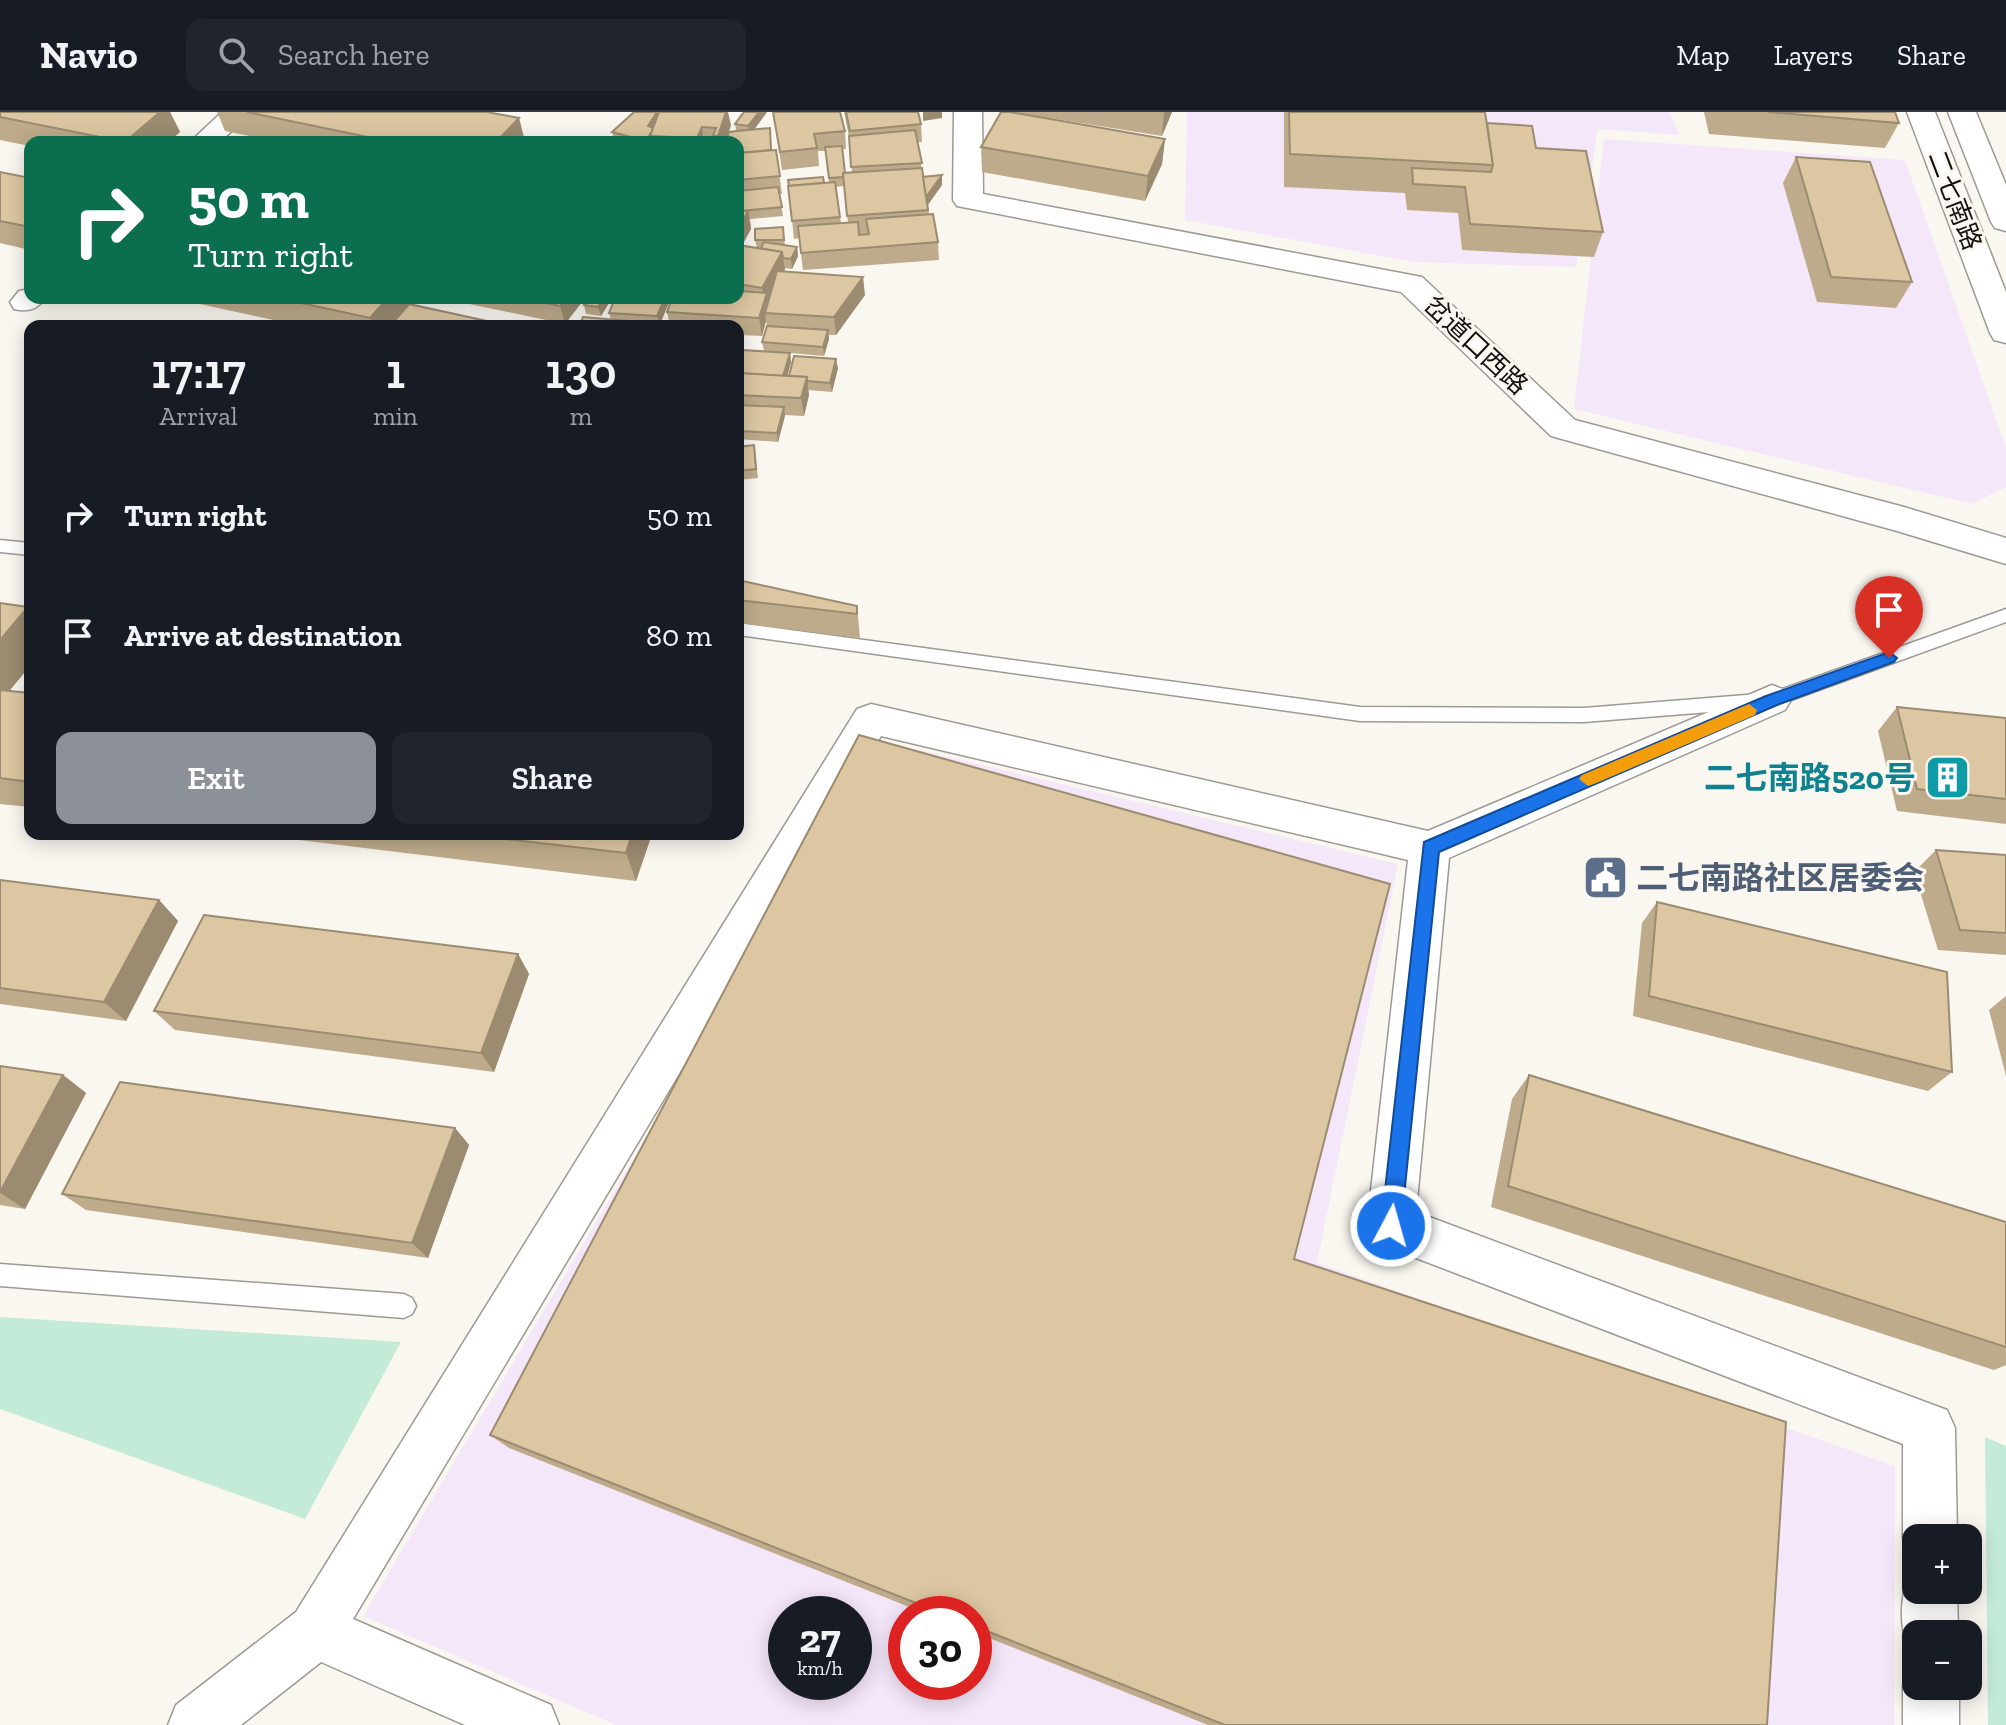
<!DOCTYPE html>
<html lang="en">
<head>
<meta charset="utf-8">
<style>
  :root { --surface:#171b24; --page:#20242c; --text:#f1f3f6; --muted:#9ea1a6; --line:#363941; --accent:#8c9099 }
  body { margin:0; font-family:"Zilla Slab","Noto Sans SC",serif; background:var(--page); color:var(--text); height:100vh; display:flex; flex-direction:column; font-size:30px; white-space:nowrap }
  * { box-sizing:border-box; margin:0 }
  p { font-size:26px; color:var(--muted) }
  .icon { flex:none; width:44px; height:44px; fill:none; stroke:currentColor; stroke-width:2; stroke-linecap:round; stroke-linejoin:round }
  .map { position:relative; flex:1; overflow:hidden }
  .drawer { position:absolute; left:24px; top:208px; width:720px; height:520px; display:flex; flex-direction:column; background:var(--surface); border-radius:16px; box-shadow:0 4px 20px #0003 }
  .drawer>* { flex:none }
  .banner { position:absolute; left:24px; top:24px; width:720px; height:168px; border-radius:16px; box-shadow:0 4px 20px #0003; background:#0b6e4f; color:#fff; overflow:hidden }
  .controls { position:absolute; left:1902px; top:1412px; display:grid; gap:16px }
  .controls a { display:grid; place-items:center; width:80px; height:80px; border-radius:16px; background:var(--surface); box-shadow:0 4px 20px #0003; font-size:40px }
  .speed { position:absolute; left:768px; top:1484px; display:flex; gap:16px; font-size:40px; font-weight:700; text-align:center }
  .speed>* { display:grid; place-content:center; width:104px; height:104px; border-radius:50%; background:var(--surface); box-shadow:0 4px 20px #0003; line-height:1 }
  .speed small { font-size:20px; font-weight:400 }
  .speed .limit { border:12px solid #d22; background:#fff; color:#111 }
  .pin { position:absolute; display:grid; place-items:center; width:68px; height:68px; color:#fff; margin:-82px -34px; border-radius:50% 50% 50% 0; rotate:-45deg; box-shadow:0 0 8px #0007 }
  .pin .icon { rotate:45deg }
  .me { position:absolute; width:88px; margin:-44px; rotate:6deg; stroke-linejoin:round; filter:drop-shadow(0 0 6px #0008) }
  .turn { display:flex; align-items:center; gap:28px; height:168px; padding:0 32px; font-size:36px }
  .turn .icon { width:104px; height:104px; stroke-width:2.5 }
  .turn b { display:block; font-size:56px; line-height:68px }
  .eta { display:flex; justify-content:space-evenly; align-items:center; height:136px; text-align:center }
  .eta b { font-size:48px; font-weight:600; line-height:56px }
  .primary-button { display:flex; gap:16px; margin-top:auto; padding:16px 32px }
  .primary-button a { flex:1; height:92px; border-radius:16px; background:var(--accent); color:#fff; font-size:32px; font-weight:600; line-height:92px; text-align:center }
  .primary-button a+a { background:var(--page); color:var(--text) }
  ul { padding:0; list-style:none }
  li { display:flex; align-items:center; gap:24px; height:120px; padding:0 32px }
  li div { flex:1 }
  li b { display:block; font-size:30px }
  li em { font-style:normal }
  header { display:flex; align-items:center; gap:48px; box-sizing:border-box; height:112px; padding:0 40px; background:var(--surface); border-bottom:2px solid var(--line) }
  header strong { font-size:38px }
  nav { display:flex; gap:44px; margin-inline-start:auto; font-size:28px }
  .search { width:560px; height:72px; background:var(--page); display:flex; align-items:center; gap:20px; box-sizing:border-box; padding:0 28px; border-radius:16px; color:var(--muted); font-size:30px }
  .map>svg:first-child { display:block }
  .commercial { fill:#f5e7fa; fill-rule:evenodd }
  .green { fill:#c3ebd8 }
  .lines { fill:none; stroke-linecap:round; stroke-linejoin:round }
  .service-casing { stroke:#9d9994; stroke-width:3 }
  .minor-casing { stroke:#9d9994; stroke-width:3 }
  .tertiary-casing { stroke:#9d9994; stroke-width:3 }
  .secondary-casing { stroke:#9d9994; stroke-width:3 }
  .service { fill:#fff; fill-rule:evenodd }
  .minor { fill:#fff; fill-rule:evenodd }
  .tertiary { fill:#fff; fill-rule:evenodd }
  .secondary { fill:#fff; fill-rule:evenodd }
  .wall { fill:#beab8b; fill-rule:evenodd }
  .shaded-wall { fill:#9b8b71 }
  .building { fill:#ddc7a2; stroke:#9b8b71; stroke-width:2 }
  .route { fill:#1a73e8; stroke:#114b97; stroke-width:2 }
  .slow { fill:#f59e0b }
  .labels { text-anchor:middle; stroke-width:6; stroke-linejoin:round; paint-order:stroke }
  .far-street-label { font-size:26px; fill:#12110f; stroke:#faf6f0 }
  .culture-label { font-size:32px; font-weight:bold; fill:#0d838f; stroke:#faf6f0; text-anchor:end }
  .service-label { font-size:32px; font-weight:bold; fill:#4e5e75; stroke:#faf6f0; text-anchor:start }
</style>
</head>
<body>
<header>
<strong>Navio</strong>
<div class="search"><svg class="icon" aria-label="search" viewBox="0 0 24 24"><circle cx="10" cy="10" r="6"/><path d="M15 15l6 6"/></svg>Search here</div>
<nav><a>Map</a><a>Layers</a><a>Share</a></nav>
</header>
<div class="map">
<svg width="2006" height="1613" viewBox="0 0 2006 1613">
  <rect width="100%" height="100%" fill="#faf6f0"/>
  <g class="commercial">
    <path d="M 1187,0 L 1670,0 L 1679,23 L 1598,17 L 1576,155 L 1414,150 L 1185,108 Z"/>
    <path d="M 1604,27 L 1905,48 L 2006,336 L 2006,375 L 1972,392 L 1574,297 Z"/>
    <path d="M 881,629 L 1398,752 L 1317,1151 L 1895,1354 L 1894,1613 L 616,1613 L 363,1504 ZM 786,1502 L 854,1502 L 854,1570 L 786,1570 ZM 906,1502 L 974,1502 L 974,1570 L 906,1570 Z"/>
  </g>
  <g class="green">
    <path d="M 0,1205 L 401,1230 L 305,1407 L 0,1297 Z"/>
    <path d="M 1985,1325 L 2006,1334 L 2006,1613 L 1988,1613 Z"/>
  </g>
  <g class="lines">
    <defs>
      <g id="service">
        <path d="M 0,428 L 30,431 L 30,443 L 0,440 Z"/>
        <path d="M 2006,497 L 2006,510 L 1772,595 L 1584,610 L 1360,609 L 738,523 L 738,511 L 1360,595 L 1584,596 L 1771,581 Z"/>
        <path d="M 0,1152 L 404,1182 L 412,1186 L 416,1194 L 412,1202 L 404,1206 L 0,1174 Z"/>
      </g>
      <g id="minor">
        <path d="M 222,0 L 252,0 L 220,30 L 190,30 Z"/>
        <path d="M 30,177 L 30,186 L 45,186 C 37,198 28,200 14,197 L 10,190 L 19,179 Z"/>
        <path d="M 1772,573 L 1785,578 L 1791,588 L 1785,598 L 1449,746 L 1416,1100 L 1947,1298 L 1955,1316 L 1957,1426 L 1916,1426 L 1916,1447 L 1911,1445 L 1903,1426 L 1903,1332 L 1374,1130 L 1367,1114 L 1408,748 L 881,624 L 353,1507 L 551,1593 L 559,1613 L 465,1613 L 321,1550 L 241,1613 L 168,1613 L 176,1593 L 296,1500 L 857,597 L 871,592 L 1428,719 Z"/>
        <path d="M 1916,1457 L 1916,1478 L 1957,1478 L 1958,1522 L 1916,1522 L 1916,1544 L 1910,1542 C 1899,1514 1899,1486 1911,1459 Z"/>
        <path d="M 1916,1552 L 1916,1574 L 1959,1574 L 1959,1613 L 1903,1613 L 1903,1574 L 1911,1554 Z"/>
      </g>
      <path id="tertiary" d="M 954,0 L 982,0 L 983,82 L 1422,165 L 1575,308 L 1904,395 L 2006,426 L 2006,452 L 1897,419 L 1551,324 L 1401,180 L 957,94 L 953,88 Z"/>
      <g id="secondary">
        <path d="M 1907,0 L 1935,0 L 2006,180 L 2006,231 L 1994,228 L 1990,221 Z"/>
        <path d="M 1948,0 L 1976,0 L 2006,73 L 2006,119 L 1995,116 L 1991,110 Z"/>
      </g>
    </defs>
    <use href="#service" class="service-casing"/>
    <use href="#minor" class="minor-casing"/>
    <use href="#tertiary" class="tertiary-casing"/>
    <use href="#secondary" class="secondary-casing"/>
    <use href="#service" class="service"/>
    <use href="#minor" class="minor"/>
    <use href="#tertiary" class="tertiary"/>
    <use href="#secondary" class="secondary"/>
  </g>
  <g class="wall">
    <path d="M 0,0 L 170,0 L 180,20 L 168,30 L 30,30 L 30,34 L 0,28 Z"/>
    <path d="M 217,0 L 487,0 L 519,6 L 525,30 L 279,30 L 225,19 Z"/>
    <path d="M 744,0 L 767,0 L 754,18 L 770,16 L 772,38 L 776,38 L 782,82 L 779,82 L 783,104 L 750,107 L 751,117 L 742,133 L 757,136 L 755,128 L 783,115 L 785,134 L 797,135 L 798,144 L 792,157 L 785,156 L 784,160 L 865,183 L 836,223 L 829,223 L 829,227 L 824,244 L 790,241 L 791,250 L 787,264 L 838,256 L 832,280 L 808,278 L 809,283 L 804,304 L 785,303 L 778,330 L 738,327 L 738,252 L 764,239 L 762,230 L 767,215 L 766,209 L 762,224 L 740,223 L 741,227 L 738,237 L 738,214 L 670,214 L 667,200 L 738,186 L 738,98 L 740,98 L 738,86 L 738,30 L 735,12 Z"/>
    <path d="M 773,0 L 845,19 L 846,37 L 842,37 L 845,61 L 852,61 L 850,30 L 844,0 L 918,0 L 921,12 L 922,30 L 917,30 L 923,65 L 942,73 L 928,93 L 929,102 L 938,130 L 939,148 L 803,158 L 799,126 L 794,127 L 788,68 L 829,71 L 826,39 L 818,39 L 819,54 L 782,58 ZM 844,74 L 848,111 L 841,111 L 835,75 Z"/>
    <path d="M 1012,0 L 1172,0 L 1162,24 Z"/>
    <path d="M 1284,0 L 1485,0 L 1487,11 L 1536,36 L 1603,120 L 1594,145 L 1462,138 L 1458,101 L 1407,98 L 1405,81 L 1284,75 Z"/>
    <path d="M 1704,0 L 1895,0 L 1899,11 L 1885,36 L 1709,22 Z"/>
    <path d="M 731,13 L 725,30 L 618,30 L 615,29 L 612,20 Z"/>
    <path d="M 1165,27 L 1162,52 L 1145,89 L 982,60 L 981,35 Z"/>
    <path d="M 1796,45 L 1912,170 L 1896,196 L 1817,190 L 1783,71 Z"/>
    <path d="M 0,60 L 30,66 L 30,138 L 0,131 Z"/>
    <path d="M 172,186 L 420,186 L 414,193 L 510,214 L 301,214 Z"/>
    <path d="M 441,186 L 585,186 L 565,212 Z"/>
    <path d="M 588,186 L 612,186 L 601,204 L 586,202 L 584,193 Z"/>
    <path d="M 615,186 L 667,186 L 668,192 L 660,212 L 611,208 L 609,201 Z"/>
    <path d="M 754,333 L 758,366 L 738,368 L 738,335 Z"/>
    <path d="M 738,468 L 857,494 L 860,526 L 738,511 Z"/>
    <path d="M 0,491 L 28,495 L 30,497 L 30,554 L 9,579 L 30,581 L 30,695 L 0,692 Z"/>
    <path d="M 1897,595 L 2006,606 L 2006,712 L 1897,699 L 1878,619 Z"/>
    <path d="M 250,722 L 652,722 L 636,769 Z"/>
    <path d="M 1936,738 L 2006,743 L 2006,843 L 1938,838 L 1914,760 Z"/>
    <path d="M 0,768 L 159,788 L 178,809 L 126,909 L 0,892 Z"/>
    <path d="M 1657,790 L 1952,960 L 1928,979 L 1633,904 L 1642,811 Z"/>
    <path d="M 518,842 L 529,862 L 494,960 L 175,918 L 154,899 Z"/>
    <path d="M 2006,884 L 2006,964 L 1989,898 Z"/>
    <path d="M 0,954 L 63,963 L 86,981 L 25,1097 L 0,1093 Z"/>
    <path d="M 1529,963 L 2006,1110 L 2006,1253 L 1994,1258 L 1491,1095 L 1512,987 Z"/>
    <path d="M 455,1016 L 469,1033 L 428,1146 L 86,1098 L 62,1082 Z"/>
    <path d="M 1294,1147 L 1767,1613 L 1208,1613 L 974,1520 L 974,1502 L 927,1502 L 509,1336 L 490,1323 Z"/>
  </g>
  <g class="shaded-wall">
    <path d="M 160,0 L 170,0 L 180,20 L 168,30 L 125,30 Z"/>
    <path d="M 657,0 L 659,0 L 650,24 L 651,30 L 646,30 L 648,14 Z"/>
    <path d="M 726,0 L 728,0 L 731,13 L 725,30 L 719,30 L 718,24 Z"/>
    <path d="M 759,0 L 767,0 L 750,23 L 748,14 Z"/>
    <path d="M 923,0 L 942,0 L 942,6 L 923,9 Z"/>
    <path d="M 1164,0 L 1172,0 L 1162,24 Z"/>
    <path d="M 519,6 L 525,30 L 496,30 Z"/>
    <path d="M 702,15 L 704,30 L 698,30 L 697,26 Z"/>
    <path d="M 1165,27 L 1162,52 L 1145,89 L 1148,64 Z"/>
    <path d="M 942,63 L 942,73 L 926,95 L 925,86 Z"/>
    <path d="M 748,99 L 751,117 L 739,139 L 738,118 Z"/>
    <path d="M 797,135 L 798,144 L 792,157 L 791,147 Z"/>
    <path d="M 782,140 L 785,157 L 768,189 L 765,201 L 766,209 L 762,224 L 759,206 L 764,189 L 762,176 Z"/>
    <path d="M 863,165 L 865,183 L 836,223 L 834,205 Z"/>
    <path d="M 388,186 L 420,186 L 396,214 L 374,214 L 370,206 Z"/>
    <path d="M 566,186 L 585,186 L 565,212 L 560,194 Z"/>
    <path d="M 604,186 L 612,186 L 601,204 L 598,195 Z"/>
    <path d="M 665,186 L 667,186 L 668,192 L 660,213 L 657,204 Z"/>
    <path d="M 740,218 L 741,227 L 738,237 L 738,223 Z"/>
    <path d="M 828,218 L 829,227 L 824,244 L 823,235 Z"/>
    <path d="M 790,241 L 791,250 L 784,277 L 782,268 Z"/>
    <path d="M 836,247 L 838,256 L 832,280 L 830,271 Z"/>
    <path d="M 807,265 L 809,283 L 804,304 L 801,286 Z"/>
    <path d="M 784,295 L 785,304 L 778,330 L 777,321 Z"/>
    <path d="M 28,495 L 30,497 L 30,554 L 0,590 L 0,528 Z"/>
    <path d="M 632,722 L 652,722 L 636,769 L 626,741 Z"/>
    <path d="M 159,788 L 178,809 L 126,909 L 104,890 Z"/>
    <path d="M 518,842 L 529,862 L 494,960 L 481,941 Z"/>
    <path d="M 63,963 L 86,981 L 25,1097 L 0,1081 L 0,1080 Z"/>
    <path d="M 455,1016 L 469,1033 L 428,1146 L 412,1131 Z"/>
  </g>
  <g class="building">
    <path d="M 0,0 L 160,0 L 125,30 L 0,5 Z"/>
    <path d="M 247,0 L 487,0 L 519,6 L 496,30 L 392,30 Z"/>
    <path d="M 634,0 L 657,0 L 648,14 L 654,16 L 646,29 L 612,20 Z"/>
    <path d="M 659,0 L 726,0 L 718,24 L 713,24 L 716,16 L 702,15 L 697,26 L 650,24 Z"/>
    <path d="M 744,0 L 759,0 L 748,14 L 735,12 Z"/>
    <path d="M 773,0 L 840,0 L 845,19 L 814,22 L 817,36 L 780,40 Z"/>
    <path d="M 846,0 L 918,0 L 921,12 L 850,19 Z"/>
    <path d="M 1001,0 L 1010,0 L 1165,27 L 1148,64 L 981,35 Z"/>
    <path d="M 1289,0 L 1485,0 L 1493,53 L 1290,42 Z"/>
    <path d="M 1768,0 L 1895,0 L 1899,11 Z"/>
    <path d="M 1487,11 L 1532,14 L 1536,36 L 1586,39 L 1603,120 L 1470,112 L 1465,75 L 1413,72 L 1412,56 L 1491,60 L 1493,53 Z"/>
    <path d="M 770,16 L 771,38 L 738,41 L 738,30 L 729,30 L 728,20 Z"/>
    <path d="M 915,18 L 922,51 L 851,55 L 849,24 Z"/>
    <path d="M 842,34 L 845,61 L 843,61 L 843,65 L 829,66 L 825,35 Z"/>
    <path d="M 776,38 L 780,64 L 738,68 L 738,41 Z"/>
    <path d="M 1796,45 L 1870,50 L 1912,170 L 1831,165 Z"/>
    <path d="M 922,56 L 928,98 L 847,104 L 843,61 Z"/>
    <path d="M 0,60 L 30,66 L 30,115 L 0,109 Z"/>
    <path d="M 942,63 L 926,85 L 923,65 Z"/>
    <path d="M 823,65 L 824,71 L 789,74 L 788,68 Z"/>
    <path d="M 835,70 L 840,105 L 792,109 L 788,74 Z"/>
    <path d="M 778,75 L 782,95 L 740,99 L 738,79 Z"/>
    <path d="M 738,98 L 748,99 L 738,118 Z"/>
    <path d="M 933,102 L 938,130 L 801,141 L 798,114 L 858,110 L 859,123 L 869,122 L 866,107 Z"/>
    <path d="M 783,115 L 784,128 L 755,128 L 755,117 Z"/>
    <path d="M 764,130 L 797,135 L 791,147 L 783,146 L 782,140 L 761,136 Z"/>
    <path d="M 738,133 L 782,140 L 762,176 L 738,172 Z"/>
    <path d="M 777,159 L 863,165 L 834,205 L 765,201 Z"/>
    <path d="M 738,179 L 767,181 L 759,206 L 667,200 L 672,186 L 738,186 Z"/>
    <path d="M 278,186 L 388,186 L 370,206 Z"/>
    <path d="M 521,186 L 566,186 L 560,194 Z"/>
    <path d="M 588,186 L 604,186 L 598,195 L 584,193 Z"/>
    <path d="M 615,186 L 665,186 L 657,204 L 609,201 Z"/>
    <path d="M 409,192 L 510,214 L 390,214 Z"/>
    <path d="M 583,205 L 665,212 L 664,214 L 579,214 Z"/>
    <path d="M 546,211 L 571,214 L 544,214 Z"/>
    <path d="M 767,214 L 828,218 L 823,235 L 762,230 Z"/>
    <path d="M 742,238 L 790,241 L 783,264 L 738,261 L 738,252 Z"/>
    <path d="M 794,244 L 836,247 L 830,271 L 807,269 L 807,265 L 789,264 Z"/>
    <path d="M 738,261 L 807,265 L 801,286 L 738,283 Z"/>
    <path d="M 738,293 L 784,295 L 777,321 L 738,319 Z"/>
    <path d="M 754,333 L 756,357 L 738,359 L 738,335 Z"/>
    <path d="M 738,468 L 857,494 L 857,502 L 738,488 Z"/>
    <path d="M 0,491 L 28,495 L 0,528 Z"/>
    <path d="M 0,578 L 30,581 L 30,670 L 0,666 Z"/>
    <path d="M 1897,595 L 2006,606 L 2006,687 L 1917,677 Z"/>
    <path d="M 859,623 L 1390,772 L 1294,1147 L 1786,1310 L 1767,1613 L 1225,1613 L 974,1514 L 974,1502 L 944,1502 L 490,1323 Z"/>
    <path d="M 464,722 L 632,722 L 626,741 Z"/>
    <path d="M 1936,738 L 2006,743 L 2006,821 L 1960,818 Z"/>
    <path d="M 0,768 L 159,788 L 104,890 L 0,876 Z"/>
    <path d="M 1657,790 L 1947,860 L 1952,960 L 1649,884 Z"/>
    <path d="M 204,803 L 518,842 L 481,941 L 154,899 Z"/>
    <path d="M 0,954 L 63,963 L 0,1080 Z"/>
    <path d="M 1529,963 L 2006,1110 L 2006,1235 L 1508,1074 Z"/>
    <path d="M 120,970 L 455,1016 L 412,1131 L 62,1082 Z"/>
  </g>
  <path class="route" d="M 1889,540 L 1897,546 L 1894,550 L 1777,593 L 1439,740 L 1401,1114 L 1398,1121 L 1391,1124 L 1384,1121 L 1381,1114 L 1424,730 L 1766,584 Z"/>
  <path class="slow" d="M 1749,592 L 1757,598 L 1755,603 L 1594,672 L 1588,674 L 1579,667 L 1582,663 Z"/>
  <defs>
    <symbol id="building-square" viewBox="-11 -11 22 22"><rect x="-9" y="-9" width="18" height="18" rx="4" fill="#0f9aa8" stroke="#faf6f0"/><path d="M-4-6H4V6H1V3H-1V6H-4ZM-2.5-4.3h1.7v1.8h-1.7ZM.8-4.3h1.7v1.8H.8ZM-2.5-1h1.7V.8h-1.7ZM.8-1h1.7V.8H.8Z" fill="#fff"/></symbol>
    <symbol id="civic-square" viewBox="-11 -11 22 22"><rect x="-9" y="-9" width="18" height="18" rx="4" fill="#5c6f8a" stroke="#faf6f0"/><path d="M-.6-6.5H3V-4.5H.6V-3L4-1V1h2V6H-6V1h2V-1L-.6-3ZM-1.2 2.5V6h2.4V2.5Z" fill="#fff"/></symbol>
  </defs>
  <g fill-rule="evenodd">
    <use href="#building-square" x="1922" y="640" width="51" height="51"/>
    <use href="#civic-square" x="1580" y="740" width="51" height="51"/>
  </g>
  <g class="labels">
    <g class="far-street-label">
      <text transform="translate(1955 88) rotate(69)" y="9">二七南路</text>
      <text transform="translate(1476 233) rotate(43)" y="9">岔道口西路</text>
    </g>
    <g class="culture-label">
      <text x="1916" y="677">二七南路520号</text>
    </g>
    <g class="service-label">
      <text x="1636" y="777">二七南路社区居委会</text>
    </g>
  </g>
</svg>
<div class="controls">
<a>+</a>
<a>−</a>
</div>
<div class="speed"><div>27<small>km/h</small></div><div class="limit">30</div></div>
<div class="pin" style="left:1889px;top:546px;background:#d93025"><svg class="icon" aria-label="arrive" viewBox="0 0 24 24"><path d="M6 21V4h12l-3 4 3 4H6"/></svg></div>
<svg class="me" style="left:1391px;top:1114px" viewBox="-20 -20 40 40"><circle r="17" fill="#1a73e8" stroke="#fff" stroke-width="3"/><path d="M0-11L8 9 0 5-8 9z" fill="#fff"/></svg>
<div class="banner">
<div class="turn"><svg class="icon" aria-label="right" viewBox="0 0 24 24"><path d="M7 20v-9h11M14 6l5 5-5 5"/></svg><div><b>50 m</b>Turn right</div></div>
</div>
<section class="drawer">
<div class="eta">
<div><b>17:17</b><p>Arrival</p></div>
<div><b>1</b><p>min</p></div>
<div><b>130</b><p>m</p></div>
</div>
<ul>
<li><svg class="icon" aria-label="right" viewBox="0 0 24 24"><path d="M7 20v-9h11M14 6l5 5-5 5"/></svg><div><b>Turn right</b></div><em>50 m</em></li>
<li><svg class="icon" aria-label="arrive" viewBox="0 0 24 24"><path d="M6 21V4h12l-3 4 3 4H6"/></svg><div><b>Arrive at destination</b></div><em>80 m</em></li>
</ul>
<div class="primary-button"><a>Exit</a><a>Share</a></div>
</section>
</div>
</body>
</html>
